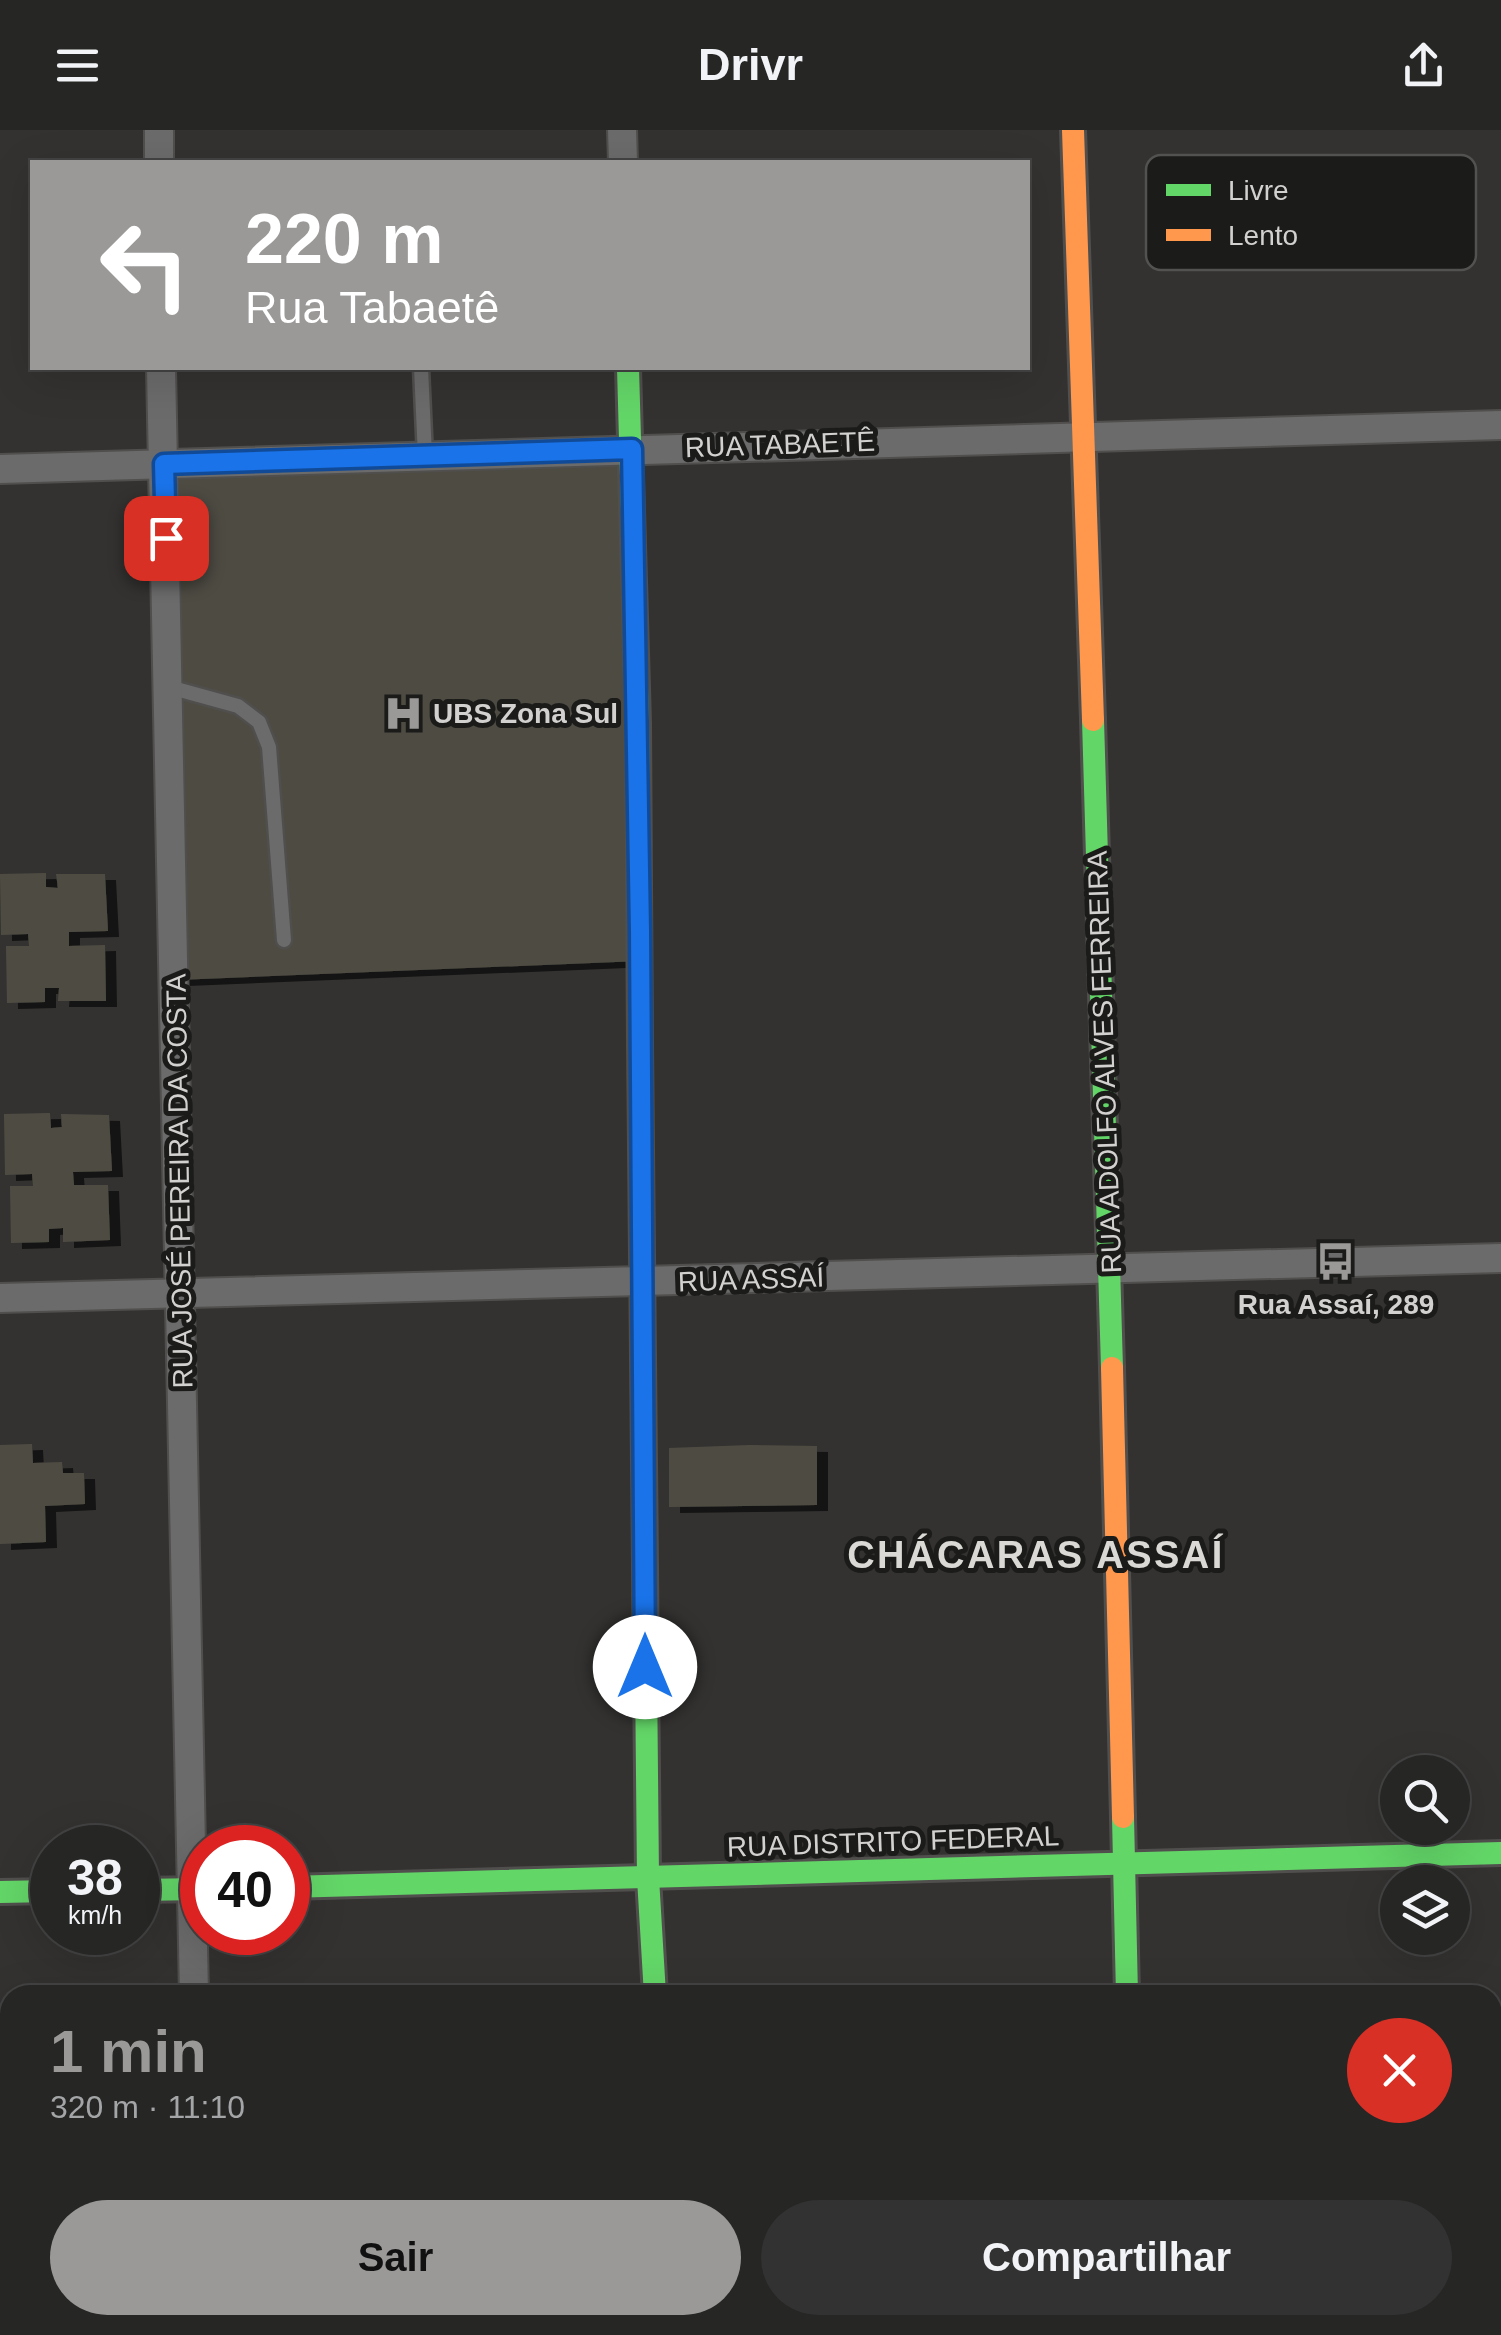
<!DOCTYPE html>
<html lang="pt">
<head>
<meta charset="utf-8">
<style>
  :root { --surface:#262625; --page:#323232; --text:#f1f3f6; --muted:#a4a5a7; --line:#424342; --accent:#9a9998 }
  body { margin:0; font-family:Helvetica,sans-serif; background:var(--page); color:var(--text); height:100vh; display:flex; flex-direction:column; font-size:38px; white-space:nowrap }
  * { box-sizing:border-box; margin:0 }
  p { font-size:32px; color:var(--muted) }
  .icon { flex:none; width:55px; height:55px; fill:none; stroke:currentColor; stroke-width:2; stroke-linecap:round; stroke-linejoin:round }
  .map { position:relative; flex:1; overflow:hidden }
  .details { position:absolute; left:0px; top:1855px; width:1502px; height:350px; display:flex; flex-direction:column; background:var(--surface); border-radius:30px 30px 0 0; box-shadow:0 10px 40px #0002,0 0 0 2px var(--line) }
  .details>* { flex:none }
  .guide { position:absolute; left:30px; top:30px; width:1000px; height:210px; border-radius:0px; box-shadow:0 10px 40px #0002,0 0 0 2px var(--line); background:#9a9998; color:#fff; overflow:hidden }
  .controls { position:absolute; left:1380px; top:1625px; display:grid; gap:20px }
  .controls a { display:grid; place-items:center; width:90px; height:90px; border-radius:50%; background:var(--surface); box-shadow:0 10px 40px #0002,0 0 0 2px var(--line); font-size:50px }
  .speed { position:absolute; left:30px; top:1695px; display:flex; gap:20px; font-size:50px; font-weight:700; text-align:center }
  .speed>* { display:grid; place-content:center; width:130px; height:130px; border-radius:50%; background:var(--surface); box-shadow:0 10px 40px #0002,0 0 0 2px var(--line); line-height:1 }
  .speed small { font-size:25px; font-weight:400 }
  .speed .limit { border:15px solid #d22; background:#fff; color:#111 }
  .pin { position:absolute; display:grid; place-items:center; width:85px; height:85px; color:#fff; margin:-42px; border-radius:20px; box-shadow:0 5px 15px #0006 }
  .me { position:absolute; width:110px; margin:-55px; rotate:0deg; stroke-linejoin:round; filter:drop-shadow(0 0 8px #0008) }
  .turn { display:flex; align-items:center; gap:35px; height:210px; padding:0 50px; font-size:45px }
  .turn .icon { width:130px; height:130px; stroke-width:2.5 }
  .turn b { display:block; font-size:70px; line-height:85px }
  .round { display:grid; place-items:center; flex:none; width:105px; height:105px; border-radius:52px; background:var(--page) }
  .overview { display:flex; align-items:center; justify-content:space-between; height:170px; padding:0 50px }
  h1 { font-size:60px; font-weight:700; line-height:75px; color:var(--accent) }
  .primary-button { display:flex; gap:20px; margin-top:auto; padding:20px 50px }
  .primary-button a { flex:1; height:115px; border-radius:60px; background:var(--accent); color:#111; font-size:40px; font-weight:700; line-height:115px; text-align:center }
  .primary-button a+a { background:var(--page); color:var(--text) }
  header { display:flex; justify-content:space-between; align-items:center; height:130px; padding:0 50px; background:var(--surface); font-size:45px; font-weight:700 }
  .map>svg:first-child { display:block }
  .building { fill:#4e4c43; filter:url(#shadow) }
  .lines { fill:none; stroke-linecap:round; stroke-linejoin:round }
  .lane-casing { stroke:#504f4d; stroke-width:19 }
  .street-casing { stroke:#504f4d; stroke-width:32 }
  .fast-casing { stroke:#504f4d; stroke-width:28 }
  .slow-casing { stroke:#504f4d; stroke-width:28 }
  .lane { stroke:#6b6b6b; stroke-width:14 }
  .street { stroke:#6b6b6b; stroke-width:28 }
  .fast { stroke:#63d668; stroke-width:22 }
  .slow { stroke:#ff974d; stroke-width:22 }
  .route-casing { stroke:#114b97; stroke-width:25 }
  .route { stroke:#1a73e8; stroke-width:18 }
  .labels { text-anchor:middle; stroke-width:10; stroke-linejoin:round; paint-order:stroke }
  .street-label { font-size:28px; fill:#d2d1cf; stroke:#1b1b1a }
  .poi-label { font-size:28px; font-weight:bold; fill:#d2d1cf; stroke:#1b1b1a; text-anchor:start }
  .district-label { font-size:38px; font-weight:bold; letter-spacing:2.5px; fill:#dad9d5; stroke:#1b1b1a }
  .key { fill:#1b1b1a; stroke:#525250; stroke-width:2.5 }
  .key-label { font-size:28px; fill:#d2d1cf }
</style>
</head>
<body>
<header><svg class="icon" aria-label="menu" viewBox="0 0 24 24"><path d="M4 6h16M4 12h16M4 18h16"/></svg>Drivr<svg class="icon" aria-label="share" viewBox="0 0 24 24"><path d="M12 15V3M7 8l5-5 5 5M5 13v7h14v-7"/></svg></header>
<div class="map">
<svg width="1501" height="2205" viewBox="0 0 1501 2205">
  <defs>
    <filter id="shadow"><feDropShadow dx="11" dy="6" stdDeviation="0" flood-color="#0009"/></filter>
  </defs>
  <rect width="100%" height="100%" fill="#333231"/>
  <g class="building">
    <path d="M 632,319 L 640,831 L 177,850 L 164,334 Z"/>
    <path d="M 46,743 L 46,757 L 58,758 L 56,744 L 105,744 L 108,801 L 69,802 L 69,816 L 105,815 L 106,871 L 58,871 L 59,858 L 45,858 L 45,872 L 7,873 L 6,816 L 29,816 L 28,804 L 1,805 L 0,744 Z"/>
    <path d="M 50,983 L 51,998 L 62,997 L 61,984 L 109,985 L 112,1041 L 73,1042 L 74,1055 L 108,1055 L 110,1110 L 63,1112 L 63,1098 L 49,1099 L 49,1112 L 11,1113 L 10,1056 L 33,1056 L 32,1044 L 5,1045 L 4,984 Z"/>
    <path d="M 32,1314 L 33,1333 L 62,1332 L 63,1343 L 84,1343 L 85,1374 L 45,1376 L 46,1412 L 0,1414 L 0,1315 Z"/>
    <path d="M 750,1315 L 817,1316 L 817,1375 L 669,1377 L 669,1318 Z"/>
  </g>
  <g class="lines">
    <defs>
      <g id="lane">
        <path d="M 421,238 L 425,326"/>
        <path d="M 169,557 L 238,576 L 259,592 L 269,617 L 284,810"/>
      </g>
      <g id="street">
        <path d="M 159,0 L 159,32"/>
        <path d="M 622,0 L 623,32"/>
        <path d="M 161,238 L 194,1865"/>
        <path d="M 0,339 L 1501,295"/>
        <path d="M 0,1168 L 1501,1128"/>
        <path d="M 202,2195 L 203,2205"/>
        <path d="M 672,2195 L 673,2205"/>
        <path d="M 1139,2195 L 1140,2205"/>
      </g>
      <g id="fast">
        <path d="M 628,238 L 638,593 L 640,914"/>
        <path d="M 1093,590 L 1112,1238"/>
        <path d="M 643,1228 L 648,1748 L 655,1865"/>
        <path d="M 1123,1687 L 1127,1865"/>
        <path d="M 288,1757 L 1501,1723"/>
        <path d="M 138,1760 L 202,1759"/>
        <path d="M 0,1762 L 52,1761"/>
      </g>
      <g id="slow">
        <path d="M 1073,0 L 1093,590"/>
        <path d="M 640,914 L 643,1228"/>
        <path d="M 1112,1238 L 1123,1687"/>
      </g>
    </defs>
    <use href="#lane" class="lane-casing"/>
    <use href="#street" class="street-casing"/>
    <use href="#fast" class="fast-casing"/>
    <use href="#slow" class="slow-casing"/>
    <use href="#lane" class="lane"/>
    <use href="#street" class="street"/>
    <use href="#fast" class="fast"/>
    <use href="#slow" class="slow"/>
  </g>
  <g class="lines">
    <defs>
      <path id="route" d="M 166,408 L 164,334 L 632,319 L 640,801 L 645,1537"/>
    </defs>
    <use href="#route" class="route-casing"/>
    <use href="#route" class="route"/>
  </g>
  <defs>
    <symbol id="hospital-bare" viewBox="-9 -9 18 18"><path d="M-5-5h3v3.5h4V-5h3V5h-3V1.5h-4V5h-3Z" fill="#9a9998" stroke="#1b1b1a" stroke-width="2.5" paint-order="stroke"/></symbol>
    <symbol id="bus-bare" viewBox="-9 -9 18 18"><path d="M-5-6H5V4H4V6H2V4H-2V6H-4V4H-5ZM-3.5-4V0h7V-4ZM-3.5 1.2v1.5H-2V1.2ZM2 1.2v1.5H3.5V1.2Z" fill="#9a9998" stroke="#1b1b1a" stroke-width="2.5" paint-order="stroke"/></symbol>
  </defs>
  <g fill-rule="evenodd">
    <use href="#hospital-bare" x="376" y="556" width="55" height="55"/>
    <use href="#bus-bare" x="1308" y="1104" width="55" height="55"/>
  </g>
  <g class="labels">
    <g class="street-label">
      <text transform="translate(780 314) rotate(-2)" y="10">RUA TABAETÊ</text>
      <text transform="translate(1104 932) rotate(-92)" y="10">RUA ADOLFO ALVES FERREIRA</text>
      <text transform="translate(179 1051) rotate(-91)" y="10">RUA JOSÉ PEREIRA DA COSTA</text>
      <text transform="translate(751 1149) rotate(-2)" y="10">RUA ASSAÍ</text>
      <text transform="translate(893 1711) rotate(-2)" y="10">RUA DISTRITO FEDERAL</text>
    </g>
    <g class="poi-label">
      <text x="433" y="593">UBS Zona Sul</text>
      <text x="1336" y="1184" text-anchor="middle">Rua Assaí, 289</text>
    </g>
    <g class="district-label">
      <text x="1036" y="1438">CHÁCARAS ASSAÍ</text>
    </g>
  </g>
  <rect x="1146" y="25" width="330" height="115" rx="15" class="key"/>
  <rect x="1166" y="54" width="45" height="12" fill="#63d668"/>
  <rect x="1166" y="99" width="45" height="12" fill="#ff974d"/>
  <g class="key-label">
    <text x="1228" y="70">Livre</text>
    <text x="1228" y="115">Lento</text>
  </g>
</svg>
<div class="controls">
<a><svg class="icon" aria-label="search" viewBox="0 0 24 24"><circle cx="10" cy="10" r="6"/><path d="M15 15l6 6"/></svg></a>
<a><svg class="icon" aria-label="layers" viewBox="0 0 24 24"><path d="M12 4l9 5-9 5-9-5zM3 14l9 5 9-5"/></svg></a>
</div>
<div class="speed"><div>38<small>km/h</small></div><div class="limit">40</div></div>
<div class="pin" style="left:166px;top:408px;background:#d93025"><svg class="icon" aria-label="arrive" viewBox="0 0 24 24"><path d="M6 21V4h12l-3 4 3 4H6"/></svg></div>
<svg class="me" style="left:645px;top:1537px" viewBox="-20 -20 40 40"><circle r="19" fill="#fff"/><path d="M0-13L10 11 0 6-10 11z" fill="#1a73e8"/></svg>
<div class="guide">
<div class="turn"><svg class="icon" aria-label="left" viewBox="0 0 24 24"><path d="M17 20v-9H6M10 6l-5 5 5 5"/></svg><div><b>220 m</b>Rua Tabaetê</div></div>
</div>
<section class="details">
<div class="overview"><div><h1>1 min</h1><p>320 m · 11:10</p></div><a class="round" style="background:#d93025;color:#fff"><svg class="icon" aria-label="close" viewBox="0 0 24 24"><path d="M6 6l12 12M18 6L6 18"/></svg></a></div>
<div class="primary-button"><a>Sair</a><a>Compartilhar</a></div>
</section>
</div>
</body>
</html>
